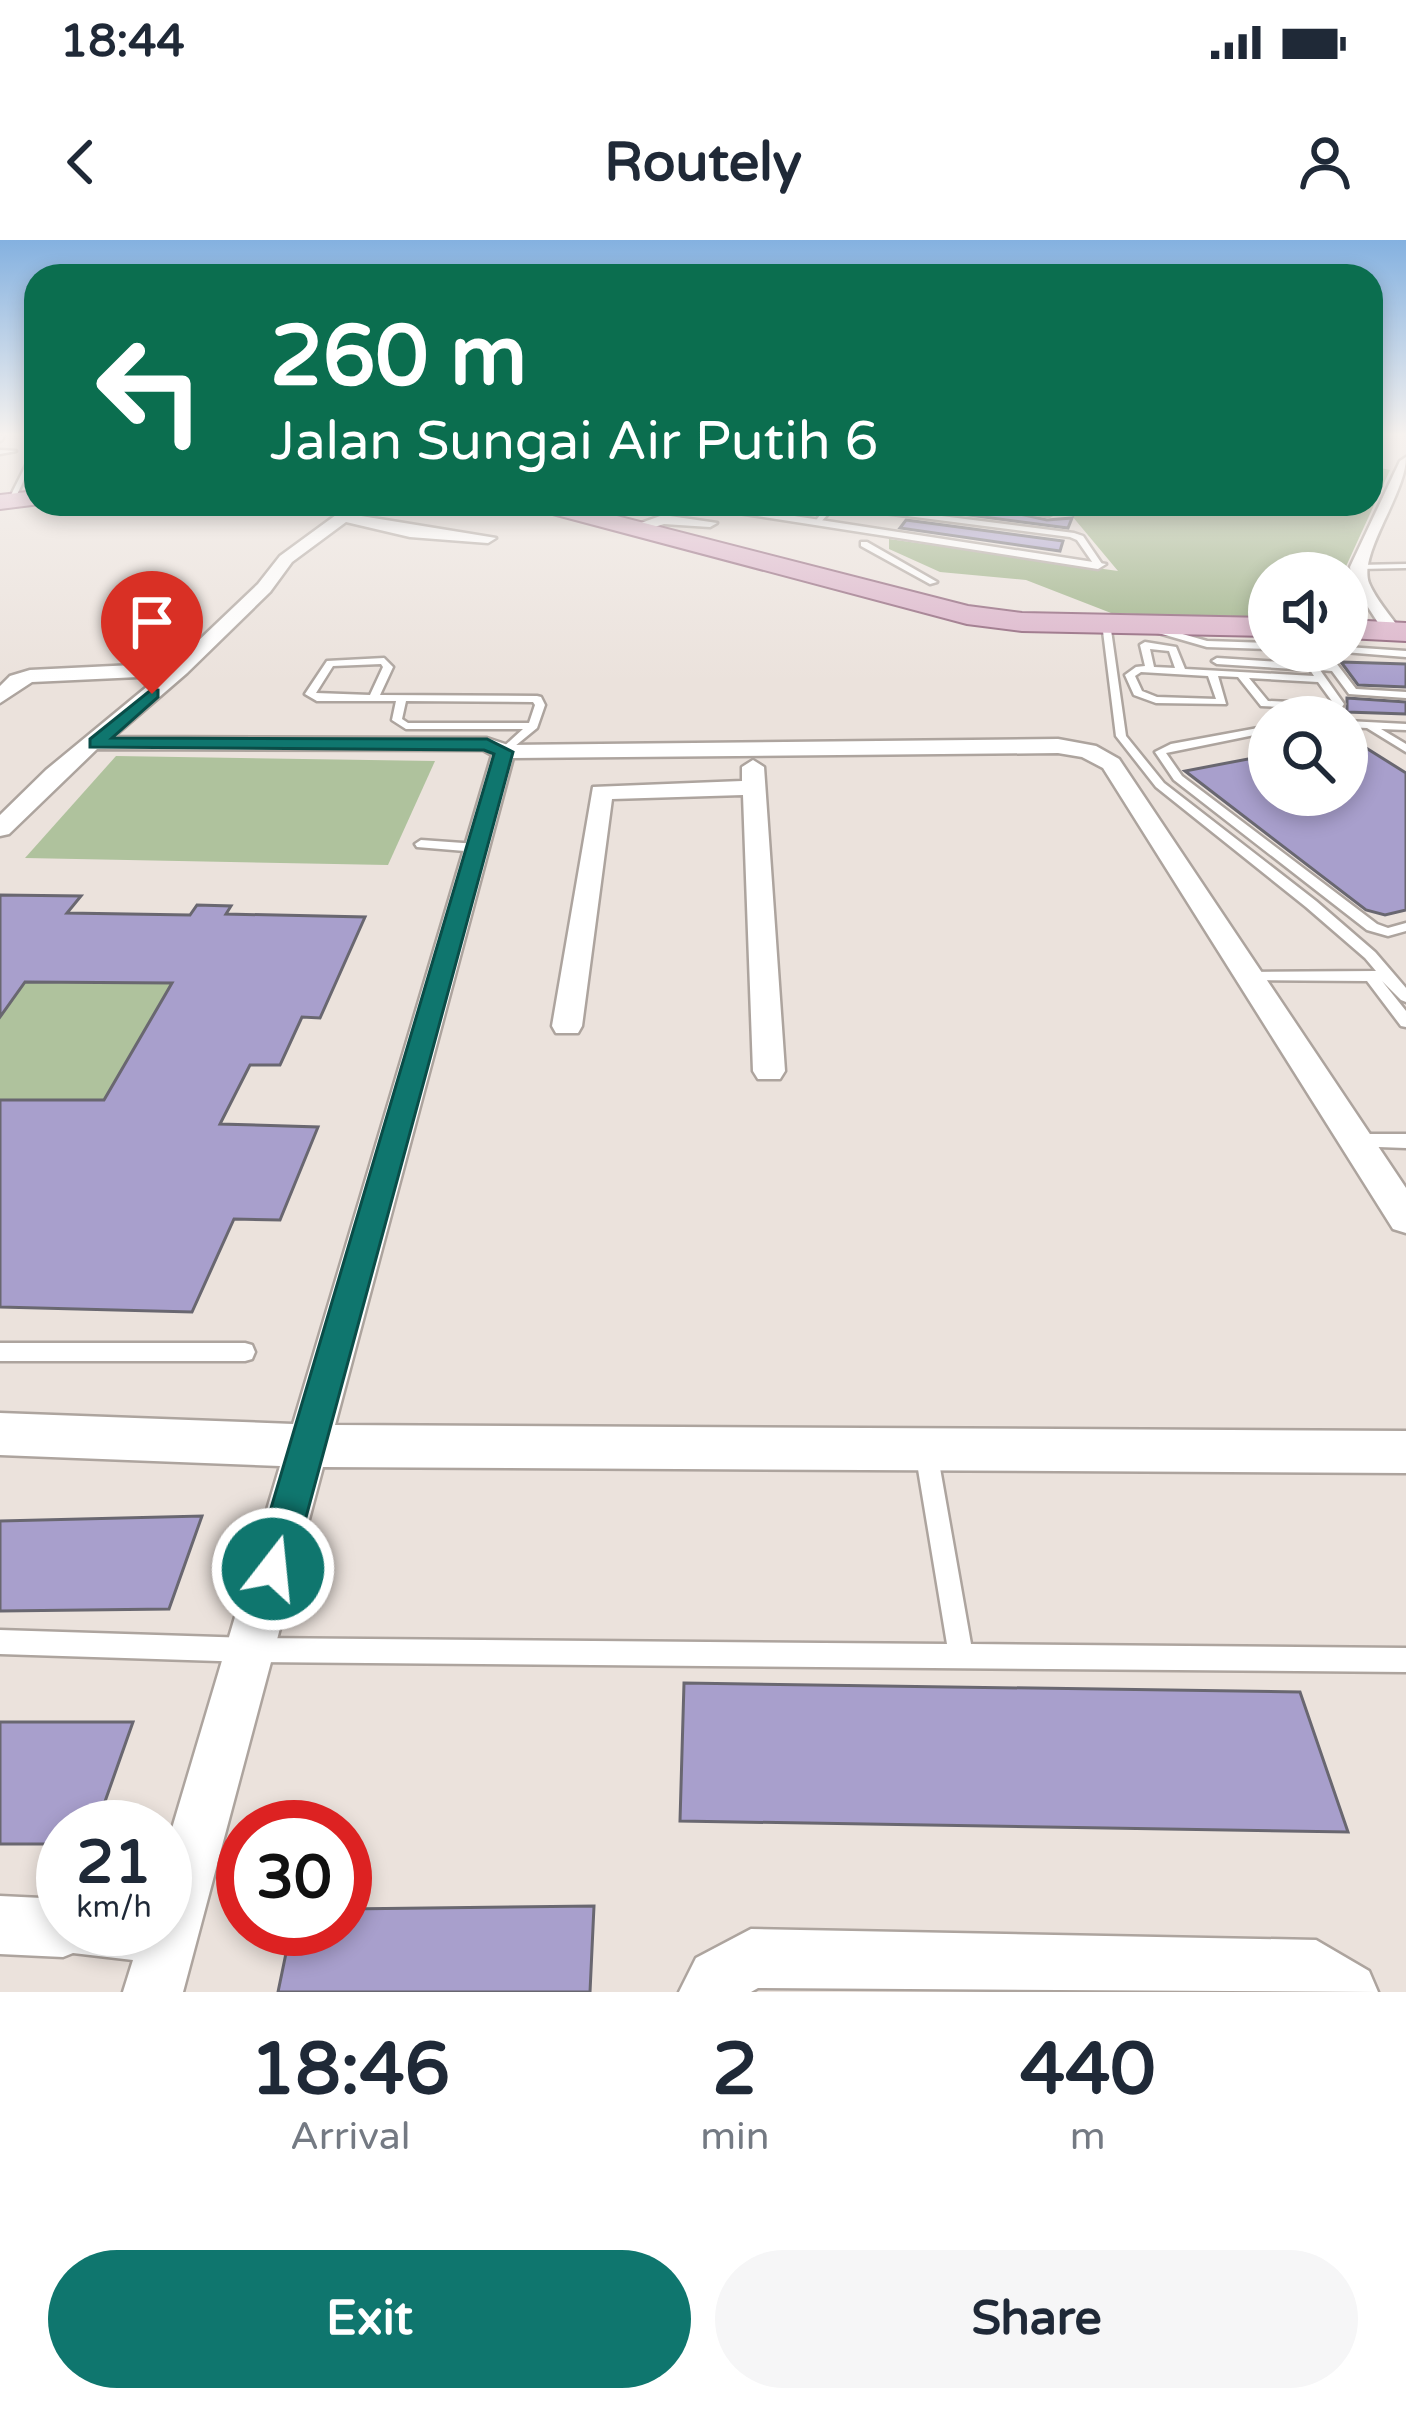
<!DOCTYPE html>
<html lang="en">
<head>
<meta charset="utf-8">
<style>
  :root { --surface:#fff; --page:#f6f6f7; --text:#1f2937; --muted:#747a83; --accent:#0f766e }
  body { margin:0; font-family:"Varela Round",sans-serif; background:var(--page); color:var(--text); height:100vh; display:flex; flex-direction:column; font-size:45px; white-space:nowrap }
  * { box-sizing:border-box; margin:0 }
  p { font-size:39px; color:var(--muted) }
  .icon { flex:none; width:66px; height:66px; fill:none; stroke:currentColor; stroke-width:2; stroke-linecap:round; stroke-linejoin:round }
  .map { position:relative; height:1752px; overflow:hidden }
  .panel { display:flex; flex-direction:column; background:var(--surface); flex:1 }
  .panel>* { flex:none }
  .banner { position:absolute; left:24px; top:24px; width:1359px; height:252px; border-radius:36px; box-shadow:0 6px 18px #0003; background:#0b6e4f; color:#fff; overflow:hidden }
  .fabs { position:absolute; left:1248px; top:312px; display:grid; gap:24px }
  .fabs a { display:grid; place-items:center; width:120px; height:120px; border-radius:50%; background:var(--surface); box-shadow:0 6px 18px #0003; font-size:60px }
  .speed { position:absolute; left:36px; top:1560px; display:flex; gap:24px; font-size:60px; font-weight:700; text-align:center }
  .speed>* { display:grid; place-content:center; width:156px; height:156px; border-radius:50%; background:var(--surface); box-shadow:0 6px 18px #0003; line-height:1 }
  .speed small { font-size:30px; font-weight:400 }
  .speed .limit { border:18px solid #d22; background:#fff; color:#111 }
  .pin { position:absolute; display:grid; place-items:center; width:102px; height:102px; color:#fff; margin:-123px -51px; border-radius:50% 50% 50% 0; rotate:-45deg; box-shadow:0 0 12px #0007 }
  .pin .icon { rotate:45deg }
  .me { position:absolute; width:132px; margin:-66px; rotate:16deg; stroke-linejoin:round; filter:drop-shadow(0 0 9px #0008) }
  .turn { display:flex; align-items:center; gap:42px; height:252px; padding:0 48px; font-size:54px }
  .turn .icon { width:156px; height:156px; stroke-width:2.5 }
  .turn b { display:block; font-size:84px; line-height:102px }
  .eta { display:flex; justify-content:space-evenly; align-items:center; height:204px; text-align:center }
  .eta b { font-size:72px; font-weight:700; line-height:84px }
  .primary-button { display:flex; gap:24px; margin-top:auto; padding:24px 48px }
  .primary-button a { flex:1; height:138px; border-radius:72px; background:var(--accent); color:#fff; font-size:48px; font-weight:700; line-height:138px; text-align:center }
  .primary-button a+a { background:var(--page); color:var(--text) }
  .status { display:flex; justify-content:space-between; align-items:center; height:84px; padding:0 60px; background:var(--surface); direction:ltr }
  .status svg { height:33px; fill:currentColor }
  header { display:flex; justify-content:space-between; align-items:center; height:156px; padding:0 48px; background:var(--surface); font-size:54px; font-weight:700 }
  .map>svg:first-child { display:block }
  .green { fill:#afc29d }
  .forest { fill:#9ab084 }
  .building { fill:#a89fcc; stroke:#696770; stroke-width:3 }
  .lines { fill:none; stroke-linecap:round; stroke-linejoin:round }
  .lane-casing { stroke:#ada49e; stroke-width:5 }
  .street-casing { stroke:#ada49e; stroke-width:5 }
  .primary-casing { stroke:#8d6078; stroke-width:4 }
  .lane { fill:#fff; fill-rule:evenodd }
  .street { fill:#fff; fill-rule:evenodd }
  .primary { fill:#dbb3ca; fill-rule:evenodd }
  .route { fill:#0f766e; stroke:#0a4d48; stroke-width:3 }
</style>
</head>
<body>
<div class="status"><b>18:44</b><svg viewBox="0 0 49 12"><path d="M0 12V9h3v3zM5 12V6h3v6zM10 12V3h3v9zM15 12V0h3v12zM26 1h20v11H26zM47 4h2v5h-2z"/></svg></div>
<header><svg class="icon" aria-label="back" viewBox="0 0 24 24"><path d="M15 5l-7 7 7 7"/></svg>Routely<svg class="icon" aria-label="person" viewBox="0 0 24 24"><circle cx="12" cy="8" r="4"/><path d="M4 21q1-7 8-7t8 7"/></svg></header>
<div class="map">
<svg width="1406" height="1752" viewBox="0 0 1406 1752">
  <rect width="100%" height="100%" fill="#ebe2dc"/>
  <g class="green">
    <path d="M 116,516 L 435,521 L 388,625 L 25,618 Z"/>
    <path d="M 25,742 L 172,743 L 104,860 L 0,860 L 0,777 Z"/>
  </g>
  <path class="forest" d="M 1371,226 L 1390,230 L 1343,333 L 1269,333 L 1269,379 L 1111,373 L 1026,340 L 940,332 L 889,309 L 889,299 L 1118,331 L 1062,264 L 1371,264 Z"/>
  <g class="building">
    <path d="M 920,264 L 973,264 L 1047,280 L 1072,278 L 1068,288 L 916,268 Z"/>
    <path d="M 906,280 L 1063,301 L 1060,311 L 900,288 Z"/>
    <path d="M 1341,422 L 1406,424 L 1406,447 L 1358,445 Z"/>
    <path d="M 1347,458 L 1406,462 L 1406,474 L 1347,472 Z"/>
    <path d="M 1347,496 L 1406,533 L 1406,670 L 1385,675 L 1366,670 L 1185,531 L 1269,515 L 1269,555 L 1347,555 Z"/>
    <path d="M 0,655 L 81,656 L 67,673 L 190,675 L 197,665 L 231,666 L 226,674 L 365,677 L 320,778 L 302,777 L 280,825 L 250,825 L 220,884 L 318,887 L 280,980 L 234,979 L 192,1072 L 0,1067 L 0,860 L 104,860 L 172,743 L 25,742 L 0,777 Z"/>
    <path d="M 202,1276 L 169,1369 L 0,1371 L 0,1281 Z"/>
    <path d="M 684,1443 L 1300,1452 L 1348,1592 L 680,1581 Z"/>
    <path d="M 0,1482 L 133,1482 L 96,1587 L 63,1587 L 63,1604 L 0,1604 Z"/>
    <path d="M 594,1666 L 590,1752 L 278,1752 L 291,1689 L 345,1689 L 345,1669 Z"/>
  </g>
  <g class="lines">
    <defs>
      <g id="lane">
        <path d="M 0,196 L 4,196 L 2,200 L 0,201 Z"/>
        <path d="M 36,205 L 36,214 L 14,261 L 7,263 Z"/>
        <path d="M 0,210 L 16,211 L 0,214 Z"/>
        <path d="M 829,264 L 837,264 L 819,284 L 813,284 Z"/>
        <path d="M 887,269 L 1074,293 L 1083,296 L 1102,324 L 1095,326 L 1077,300 L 1070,297 L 884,273 Z"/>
        <path d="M 861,302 L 867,302 L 937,342 L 930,344 L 861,306 Z"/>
        <path d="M 1406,324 L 1406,328 L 1358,329 L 1354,327 L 1358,325 Z"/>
        <path d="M 1106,380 L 1110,383 L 1126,496 L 1164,543 L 1316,661 L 1375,712 L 1406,748 L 1406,762 L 1401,760 L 1382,741 L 1406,771 L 1406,787 L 1401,786 L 1367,741 L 1243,740 L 1241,737 L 1243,734 L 1248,732 L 1376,731 L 1365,718 L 1306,667 L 1156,547 L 1116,496 L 1102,383 Z"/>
        <path d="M 1158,387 L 1207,401 L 1269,403 L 1269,409 L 1207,407 L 1155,392 L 1153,390 Z"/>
        <path d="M 1145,402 L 1176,407 L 1185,429 L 1314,436 L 1310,430 L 1217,424 L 1212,421 L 1217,418 L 1328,425 L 1317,411 L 1327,411 L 1356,449 L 1406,452 L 1406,458 L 1349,454 L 1332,431 L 1320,430 L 1344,464 L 1340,470 L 1261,466 L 1238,437 L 1218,436 L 1226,464 L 1156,463 L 1134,455 L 1125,435 L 1136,427 L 1145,426 L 1140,405 ZM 1150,409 L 1169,411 L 1175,428 L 1154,427 ZM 1141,432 L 1208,436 L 1216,459 L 1157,457 L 1142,451 L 1135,436 ZM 1249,438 L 1318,442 L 1334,464 L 1268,461 Z"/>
        <path d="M 1347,407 L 1406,411 L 1406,417 L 1344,412 L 1347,411 Z"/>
        <path d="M 384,418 L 393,427 L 380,455 L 537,456 L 541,457 L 545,465 L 537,488 L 504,515 L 499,512 L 500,510 L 523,489 L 406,489 L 392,480 L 396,461 L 317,461 L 305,454 L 327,421 ZM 381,424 L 383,427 L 370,455 L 316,453 L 333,426 ZM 406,461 L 533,462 L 535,465 L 529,483 L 408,483 L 402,479 Z"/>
        <path d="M 1347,481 L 1406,484 L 1406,490 L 1381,489 L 1406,504 L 1406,512 L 1367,488 L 1347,487 Z"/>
        <path d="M 1269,486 L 1269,492 L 1166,513 L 1182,536 L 1377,684 L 1388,688 L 1406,683 L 1406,691 L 1388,696 L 1367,690 L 1174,540 L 1155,512 L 1171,504 Z"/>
        <path d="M 421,600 L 477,604 L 483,608 L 477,612 L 417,607 L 415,604 Z"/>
        <path d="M 1356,894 L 1406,894 L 1406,908 L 1350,906 L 1348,901 L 1350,896 Z"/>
        <path d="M 0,1103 L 245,1103 L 252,1105 L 255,1112 L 252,1119 L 245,1121 L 0,1121 Z"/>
        <path d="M 926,1200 L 934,1203 L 937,1211 L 971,1404 L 1406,1408 L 1406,1432 L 250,1422 L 0,1414 L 0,1390 L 250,1398 L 947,1404 L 915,1211 L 918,1203 Z"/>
      </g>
      <g id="street">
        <path d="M 1406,217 C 1406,254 1358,313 1369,343 C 1376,360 1391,376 1401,391 L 1392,396 L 1386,395 L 1353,344 L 1350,327 L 1400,221 Z"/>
        <path d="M 351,264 L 367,264 L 355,275 L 496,298 L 488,303 L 410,297 L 346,282 L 292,322 L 270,352 L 187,433 L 113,497 L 487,498 L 508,505 L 1058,499 L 1096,506 L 1119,519 L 1406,948 L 1406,993 L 1393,989 L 1103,528 L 1082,517 L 1058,513 L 513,518 L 335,1185 L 1406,1191 L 1406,1233 L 323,1227 L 183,1752 L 123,1752 L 133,1720 L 73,1713 L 63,1717 L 0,1714 L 0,1656 L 63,1659 L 63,1689 L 165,1689 L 165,1612 L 280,1226 L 0,1215 L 0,1173 L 293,1184 L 492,515 L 483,510 L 97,509 L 9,594 L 0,596 L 0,575 L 46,530 L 160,436 L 32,442 L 0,463 L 0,446 L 10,436 L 30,430 L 175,423 L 258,344 L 280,316 Z"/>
        <path d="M 680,264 L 717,264 L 1106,324 L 1098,329 Z"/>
        <path d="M 977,264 L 1019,264 L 1055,272 L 1048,276 Z"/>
        <path d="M 663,275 L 717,283 L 710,287 L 664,284 L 635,293 L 627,288 Z"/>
        <path d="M 753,520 L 764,527 L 785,831 L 780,839 L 758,839 L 753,831 L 743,555 L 612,559 L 582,786 L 578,793 L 556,793 L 552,786 L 593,547 L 742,541 L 742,527 Z"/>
        <path d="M 751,1689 L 1316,1700 L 1369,1731 L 1378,1752 L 758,1748 L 751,1752 L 679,1752 L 696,1718 Z"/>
      </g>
      <g id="primary">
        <path d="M 36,251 L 40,264 L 0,269 L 0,255 Z"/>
        <path d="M 530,264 L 570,264 L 968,366 L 1022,373 L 1269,378 L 1269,396 L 1022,391 L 967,384 L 534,269 Z"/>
        <path d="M 1347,380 L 1406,383 L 1406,401 L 1347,398 Z"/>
      </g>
    </defs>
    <use href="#lane" class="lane-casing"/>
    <use href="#street" class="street-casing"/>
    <use href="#primary" class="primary-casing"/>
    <use href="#lane" class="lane"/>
    <use href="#street" class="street"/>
    <use href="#primary" class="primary"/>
  </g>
  <linearGradient id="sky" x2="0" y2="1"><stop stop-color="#84b1e0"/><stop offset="0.44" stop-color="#f6f2ef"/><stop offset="1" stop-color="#f6f2ef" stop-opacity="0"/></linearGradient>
  <rect width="1406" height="442" fill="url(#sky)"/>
  <path class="route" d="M 152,449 L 158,450 L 158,457 L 112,498 L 487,499 L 513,512 L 292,1329 L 286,1342 L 273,1348 L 259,1342 L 253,1329 L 494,514 L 484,510 L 90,507 L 90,499 Z"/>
</svg>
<div class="fabs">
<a><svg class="icon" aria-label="sound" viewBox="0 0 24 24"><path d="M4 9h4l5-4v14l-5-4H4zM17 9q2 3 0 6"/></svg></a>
<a><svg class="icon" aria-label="search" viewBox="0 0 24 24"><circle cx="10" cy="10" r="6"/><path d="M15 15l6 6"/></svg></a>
</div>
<div class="speed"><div>21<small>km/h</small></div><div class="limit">30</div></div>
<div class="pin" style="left:152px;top:454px;background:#d93025"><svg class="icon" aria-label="arrive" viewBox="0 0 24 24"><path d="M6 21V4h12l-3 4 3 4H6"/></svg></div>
<svg class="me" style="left:273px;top:1329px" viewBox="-20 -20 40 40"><circle r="17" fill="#0f766e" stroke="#fff" stroke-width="3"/><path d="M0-11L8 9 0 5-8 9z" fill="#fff"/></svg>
<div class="banner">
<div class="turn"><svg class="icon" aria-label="left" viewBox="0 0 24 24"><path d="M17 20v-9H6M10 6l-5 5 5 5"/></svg><div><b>260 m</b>Jalan Sungai Air Putih 6</div></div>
</div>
</div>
<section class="panel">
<div class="eta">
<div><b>18:46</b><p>Arrival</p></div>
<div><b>2</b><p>min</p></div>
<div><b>440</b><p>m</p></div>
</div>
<div class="primary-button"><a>Exit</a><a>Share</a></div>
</section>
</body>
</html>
